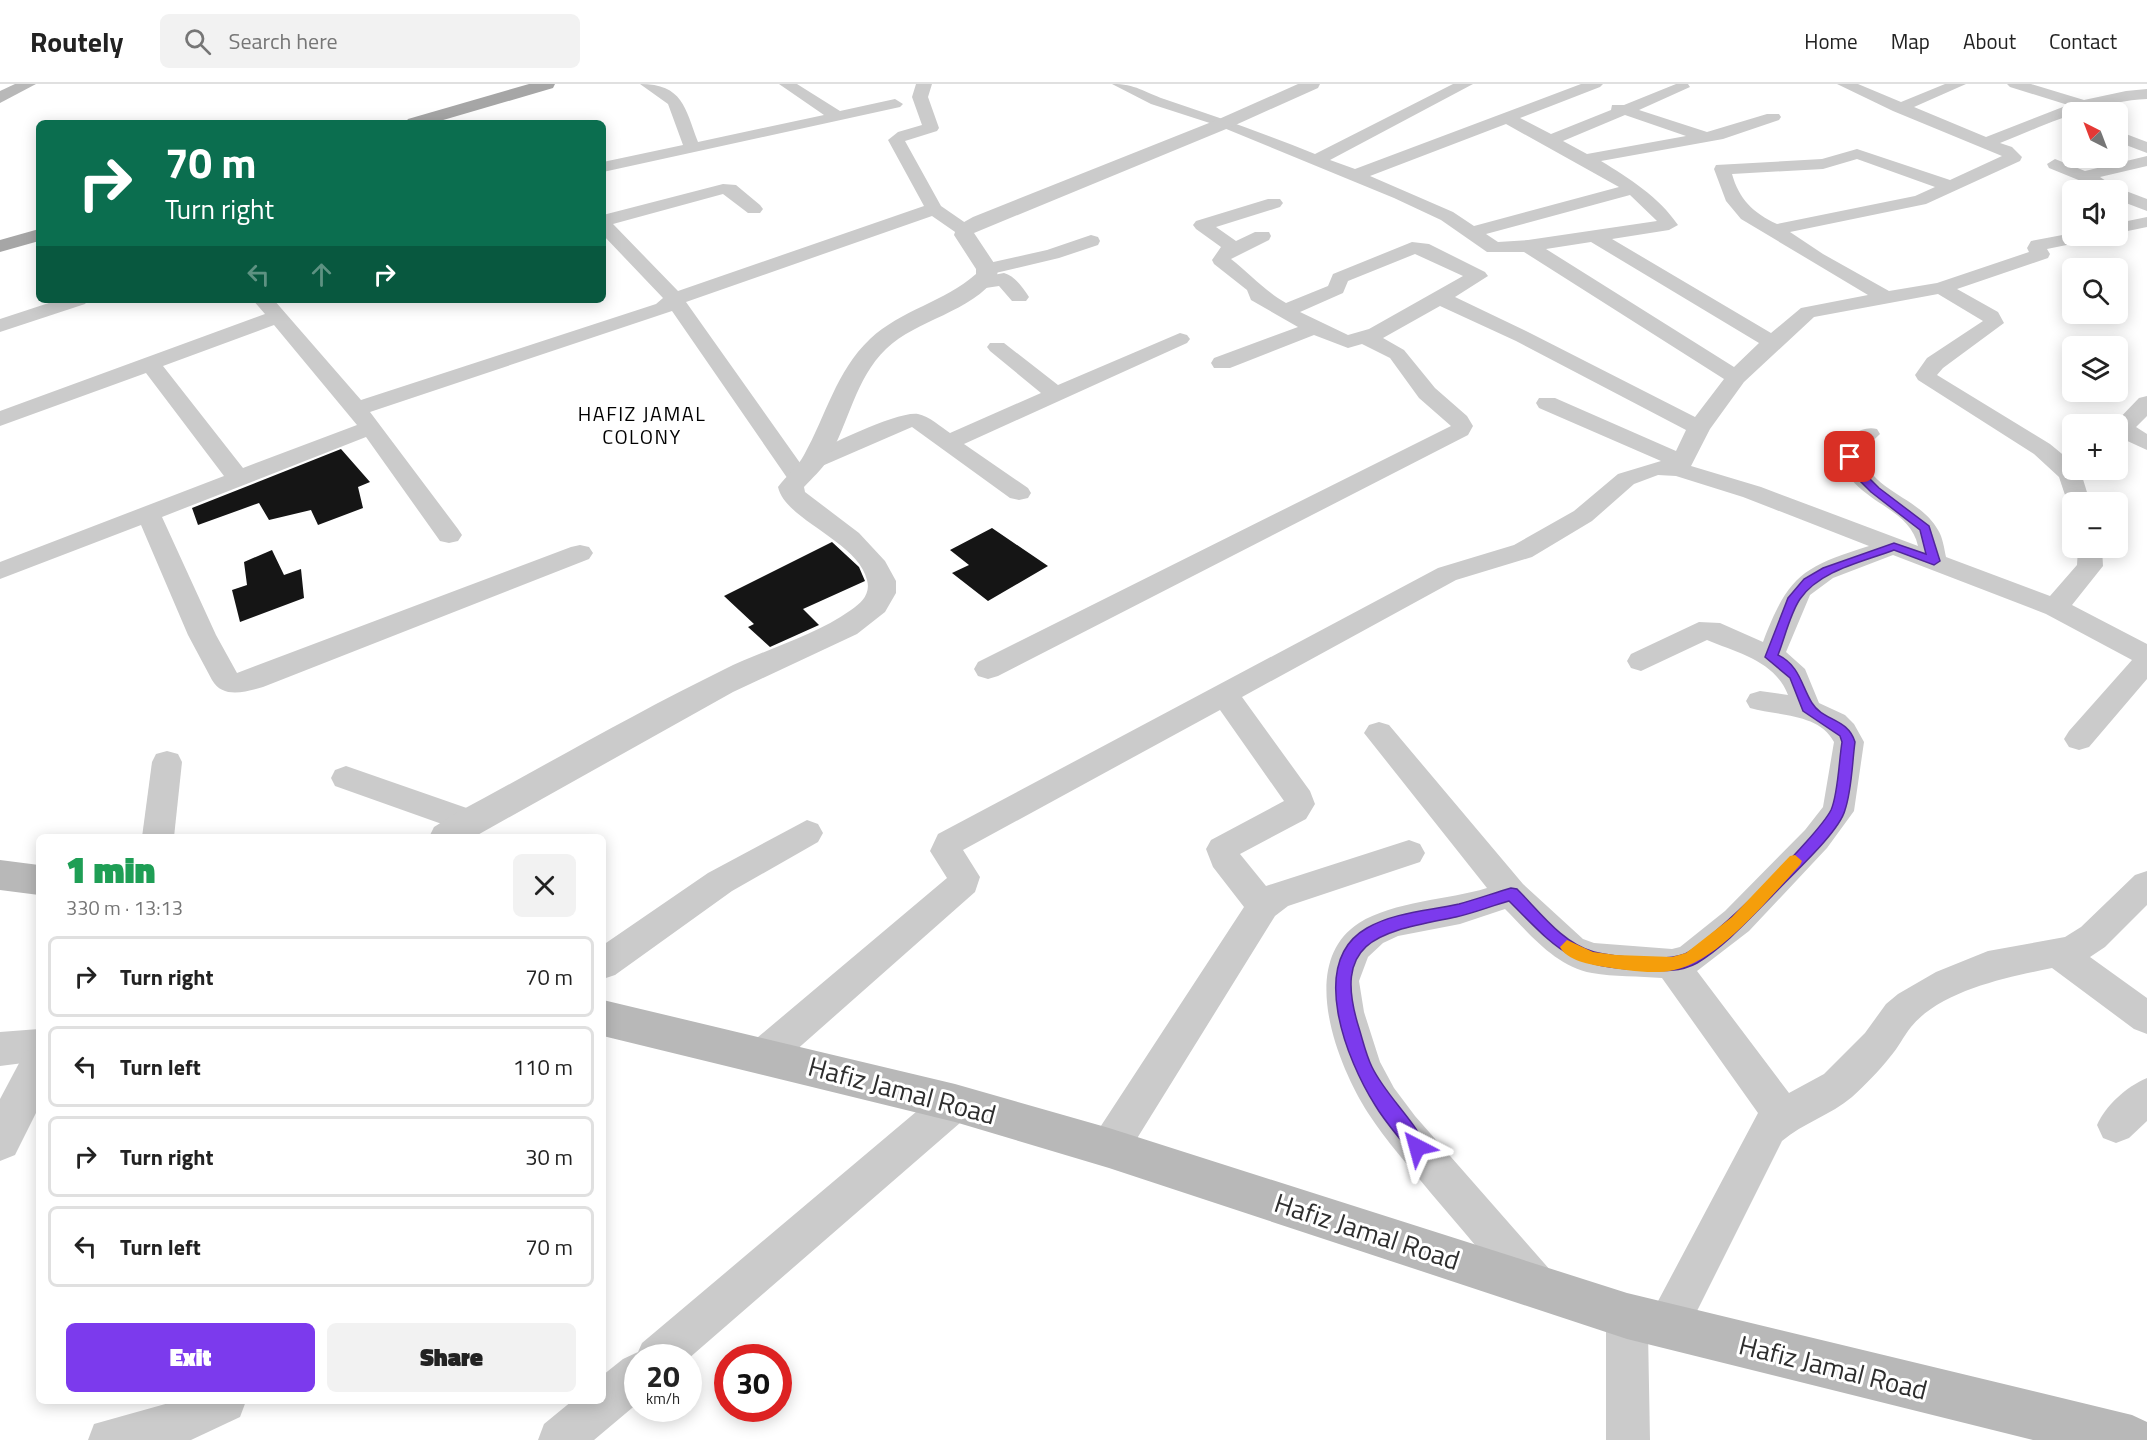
<!DOCTYPE html>
<html lang="en">
<head>
<meta charset="utf-8">
<style>
  :root { --surface:#fff; --page:#f2f2f2; --text:#222; --muted:#767676; --line:#e0e0e0; --accent:#7c3aed }
  body { margin:0; font-family:"Titillium Web",sans-serif; background:var(--page); color:var(--text); height:100vh; display:flex; flex-direction:column; font-size:22px; white-space:nowrap }
  * { box-sizing:border-box; margin:0 }
  p { font-size:20px; color:var(--muted) }
  .icon { flex:none; width:33px; height:33px; fill:none; stroke:currentColor; stroke-width:2; stroke-linecap:round; stroke-linejoin:round }
  .map { position:relative; flex:1; overflow:hidden }
  .details { position:absolute; left:36px; top:750px; width:570px; height:570px; display:flex; flex-direction:column; background:var(--surface); border-radius:9px; box-shadow:0 3px 15px #0003 }
  .details>* { flex:none }
  .hud { position:absolute; left:36px; top:36px; width:570px; height:183px; border-radius:9px; box-shadow:0 3px 15px #0003; background:#0b6e4f; color:#fff; overflow:hidden }
  .needle { width:39px; rotate:318deg }
  .controls { position:absolute; left:2062px; top:18px; display:grid; gap:12px }
  .controls a { display:grid; place-items:center; width:66px; height:66px; border-radius:9px; background:var(--surface); box-shadow:0 3px 15px #0003; font-size:30px }
  .speed { position:absolute; left:624px; top:1260px; display:flex; gap:12px; font-size:30px; font-weight:700; text-align:center }
  .speed>* { display:grid; place-content:center; width:78px; height:78px; border-radius:50%; background:var(--surface); box-shadow:0 3px 15px #0003; line-height:1 }
  .speed small { font-size:15px; font-weight:400 }
  .speed .limit { border:9px solid #d22; background:#fff; color:#111 }
  .pin { position:absolute; display:grid; place-items:center; width:51px; height:51px; color:#fff; margin:-26px; border-radius:12px; box-shadow:0 3px 9px #0006 }
  .me { position:absolute; width:66px; margin:-33px; rotate:321deg; stroke-linejoin:round; filter:drop-shadow(0 0 4px #0008) }
  .turn { display:flex; align-items:center; gap:21px; height:126px; padding:0 30px; font-size:27px }
  .turn .icon { width:78px; height:78px; stroke-width:2.5 }
  .turn b { display:block; font-size:42px; line-height:51px }
  .lanes { display:flex; align-items:center; height:57px; padding:0 30px; background:#0003; justify-content:center; gap:30px; direction:ltr }
  .lanes .off { opacity:.35 }
  .round { display:grid; place-items:center; flex:none; width:63px; height:63px; border-radius:9px; background:var(--page) }
  .head { display:flex; align-items:center; justify-content:space-between; height:102px; padding:0 30px }
  h1 { font-size:36px; font-weight:800; line-height:45px; color:#1e9e55 }
  .primary-button { display:flex; gap:12px; margin-top:auto; padding:12px 30px }
  .primary-button a { flex:1; height:69px; border-radius:9px; background:var(--accent); color:#fff; font-size:24px; font-weight:800; line-height:69px; text-align:center }
  .primary-button a+a { background:var(--page); color:var(--text) }
  ul { padding:0; list-style:none }
  li { display:flex; align-items:center; gap:18px; height:81px; margin:0 12px 9px; padding:0 18px; border:3px solid var(--line); border-radius:9px }
  li div { flex:1 }
  li b { display:block; font-size:22px }
  li em { font-style:normal }
  header { display:flex; align-items:center; gap:36px; box-sizing:border-box; height:84px; padding:0 30px; background:var(--surface); border-bottom:2px solid var(--line) }
  header strong { font-size:28px }
  nav { display:flex; gap:33px; margin-inline-start:auto; font-size:21px }
  .search { width:420px; height:54px; background:var(--page); display:flex; align-items:center; gap:15px; box-sizing:border-box; padding:0 21px; border-radius:9px; color:var(--muted); font-size:22px }
  .map>svg:first-child { display:block }
  .building { fill:#151515 }
  .lines { fill:none; stroke-linecap:round; stroke-linejoin:round }
  .minor { fill:#cbcbcb; fill-rule:evenodd }
  .tertiary { fill:#cbcbcb; fill-rule:evenodd }
  .secondary { fill:#b8b8b8; fill-rule:evenodd }
  .primary { fill:#a6a6a6; fill-rule:evenodd }
  .route { fill:#7c3aed; stroke:#51269a; stroke-width:1.5 }
  .slow { fill:#f59e0b }
  .labels { text-anchor:middle; stroke-width:6; stroke-linejoin:round; paint-order:stroke }
  .far-neighbourhood-label { font-size:20px; letter-spacing:1.5px; fill:#000; stroke:#fff }
  .near-street-label { font-size:27px; fill:#2e2e2e; stroke:#fff }
</style>
</head>
<body>
<header>
<strong>Routely</strong>
<div class="search"><svg class="icon" aria-label="search" viewBox="0 0 24 24"><circle cx="10" cy="10" r="6"/><path d="M15 15l6 6"/></svg>Search here</div>
<nav><a>Home</a><a>Map</a><a>About</a><a>Contact</a></nav>
</header>
<div class="map">
<svg width="2147" height="1356" viewBox="0 0 2147 1356">
  <rect width="100%" height="100%" fill="#fff"/>
  <g class="building">
    <path d="M 341,365 L 370,398 L 358,403 L 363,424 L 318,441 L 311,426 L 269,436 L 259,419 L 198,441 L 192,424 Z"/>
    <path d="M 992,444 L 1048,482 L 988,517 L 952,489 L 969,481 L 950,466 Z"/>
    <path d="M 832,458 L 859,483 L 865,497 L 803,525 L 819,541 L 770,563 L 748,543 L 754,540 L 724,512 Z"/>
    <path d="M 272,466 L 284,491 L 301,485 L 304,514 L 240,538 L 232,506 L 247,501 L 244,478 Z"/>
  </g>
  <g class="lines">
    <g class="minor">
      <path d="M 640,0 C 683,0 685,24 698,58 L 824,31 L 779,0 L 797,0 L 840,27 L 895,15 L 903,20 L 900,23 L 603,88 L 603,78 L 683,61 L 668,20 Z"/>
      <path d="M 916,0 L 932,0 L 928,13 L 939,44 L 937,47 L 905,57 L 941,122 L 970,142 L 973,146 L 970,150 L 958,150 L 932,132 L 686,218 L 810,393 L 806,398 L 790,398 L 672,227 L 370,328 L 458,445 L 462,451 L 458,457 L 449,459 L 440,457 L 366,353 L 162,433 L 216,551 L 237,589 L 571,463 L 580,461 L 589,463 L 593,469 L 589,475 L 263,603 C 245,608 223,615 212,596 L 188,551 L 141,441 L 0,495 L 0,478 L 224,392 L 146,289 L 0,342 L 0,327 L 265,230 L 253,216 L 274,216 L 361,316 L 656,220 L 663,214 L 603,151 L 603,131 L 723,100 L 736,101 L 760,121 L 763,125 L 760,129 L 748,129 L 723,110 L 613,140 L 678,207 L 924,122 L 888,56 L 898,48 L 922,41 L 912,13 ZM 274,241 L 357,341 L 243,384 L 163,282 Z"/>
      <path d="M 1112,0 C 1136,0 1144,8 1164,15 C 1215,32 1265,50 1315,70 L 1453,0 L 1473,0 L 1330,76 L 1355,85 L 1581,0 L 1603,0 L 1600,3 L 1520,34 L 1551,50 L 1611,26 L 1612,21 L 1624,21 L 1676,0 L 1688,0 L 1690,3 L 1639,26 L 1707,48 L 1767,30 L 1779,30 L 1781,33 L 1779,36 L 1723,55 L 1601,77 C 1630,95 1658,112 1678,141 L 1669,146 L 1612,155 L 1771,249 L 1801,224 L 1868,211 L 1741,135 L 1726,117 L 1714,85 L 1716,81 L 1822,75 L 1857,65 L 1950,96 L 2002,72 L 1893,27 L 1837,0 L 1858,0 L 1901,18 L 1945,0 L 1966,0 L 1914,23 L 1986,53 L 2068,21 L 2010,3 L 2007,0 L 2031,0 L 2084,16 L 2126,7 L 2147,5 L 2147,15 C 2093,18 2050,39 2000,59 L 2012,63 L 2022,73 L 2020,77 L 1926,120 L 1790,148 L 1823,170 L 1889,207 L 1937,199 L 2029,168 L 2027,164 L 2031,157 L 2073,149 L 2073,152 L 2093,152 L 2091,156 L 2047,165 L 2050,170 L 2048,174 L 1957,205 L 1998,228 L 2004,239 L 1943,284 L 1937,291 L 2050,360 L 2073,379 L 2073,386 L 2086,386 L 2082,392 L 2090,418 L 2073,418 L 2073,424 L 2069,423 L 2059,393 L 2034,370 L 1918,296 L 1915,291 L 1927,274 L 1983,237 L 1938,210 L 1814,233 L 1744,298 L 1710,345 L 1691,382 L 1761,403 L 1918,462 C 1909,419 1849,420 1837,366 C 1846,353 1862,341 1877,345 L 1880,350 L 1861,368 C 1870,408 1919,412 1938,446 C 1943,454 1944,464 1946,473 L 2050,512 L 2077,481 L 2078,464 L 2102,464 L 2103,482 L 2072,521 L 2147,560 L 2147,595 L 2089,663 L 2079,666 L 2069,663 L 2064,655 L 2069,647 L 2132,576 L 2046,530 L 1893,471 L 1833,494 L 1810,511 L 1786,568 L 1805,585 L 1819,619 L 1845,631 L 1854,640 L 1864,658 L 1854,727 L 1827,764 L 1749,847 L 1697,887 L 1789,1009 L 1824,990 L 1865,949 L 1886,920 L 1898,910 L 1936,888 L 1988,867 L 2065,853 L 2081,843 L 2135,791 L 2147,787 L 2147,821 L 2105,863 L 2090,873 L 2147,914 L 2147,950 L 2134,945 L 2052,884 C 2008,893 1941,906 1911,943 C 1903,953 1898,964 1890,973 C 1879,987 1865,1001 1852,1013 C 1831,1031 1803,1039 1782,1057 L 1682,1257 L 1667,1263 L 1652,1257 L 1648,1248 L 1650,1356 L 1606,1356 L 1606,1232 L 1612,1217 L 1627,1211 L 1642,1217 L 1648,1236 L 1758,1029 L 1662,894 C 1639,892 1614,893 1592,889 C 1555,882 1530,850 1505,825 L 1460,840 L 1398,852 L 1383,859 L 1368,873 L 1359,897 L 1364,928 L 1380,978 L 1394,1004 L 1415,1032 L 1551,1187 L 1557,1202 L 1551,1217 L 1536,1223 L 1521,1217 C 1491,1180 1461,1144 1430,1108 C 1409,1082 1386,1057 1368,1029 C 1337,980 1297,879 1359,839 C 1394,817 1448,816 1487,804 L 1364,649 L 1369,641 L 1379,638 L 1389,641 L 1523,800 L 1583,855 L 1594,859 L 1672,865 L 1680,863 L 1725,827 L 1805,746 L 1823,723 L 1834,658 C 1819,629 1777,632 1750,624 L 1746,617 L 1750,610 L 1760,607 L 1788,611 C 1775,577 1738,569 1707,556 L 1641,587 L 1631,584 L 1627,577 L 1631,570 L 1699,538 L 1720,539 L 1763,558 C 1788,492 1802,483 1869,462 L 1743,413 L 1676,392 L 1658,391 L 1634,400 L 1592,437 L 1532,473 L 1456,496 L 1242,613 L 1310,707 L 1315,720 L 1306,735 L 1240,770 L 1266,802 L 1409,756 L 1420,760 L 1425,769 L 1420,778 L 1288,822 L 1275,832 L 1123,1077 L 1109,1083 L 1095,1077 L 1090,1064 L 1095,1051 L 1244,823 L 1213,783 L 1206,765 L 1211,756 L 1284,717 L 1220,626 L 963,766 L 980,793 L 975,808 L 777,983 L 764,988 L 751,983 L 746,971 L 751,959 L 947,794 L 930,767 L 938,750 L 1438,484 L 1514,461 L 1574,427 L 1618,390 L 1661,377 L 1539,324 L 1536,319 L 1539,314 L 1555,314 L 1676,367 L 1686,346 L 1516,257 L 1440,222 L 1383,254 L 1404,266 L 1435,304 L 1467,332 L 1473,342 L 1468,351 L 998,592 L 988,595 L 978,592 L 974,585 L 978,578 L 1451,342 L 1419,314 L 1390,274 L 1362,260 L 1348,264 L 1314,251 L 1230,284 L 1214,284 L 1211,279 L 1214,274 L 1298,243 L 1251,216 L 1247,206 L 1214,180 L 1212,176 L 1221,163 L 1196,145 L 1193,141 L 1196,137 L 1268,115 L 1280,115 L 1283,119 L 1280,123 L 1216,143 L 1236,157 L 1255,148 L 1269,148 L 1271,152 L 1269,156 L 1231,175 C 1250,190 1266,208 1286,219 L 1328,202 L 1333,190 L 1412,158 L 1429,160 L 1485,188 L 1488,192 L 1455,213 L 1530,249 L 1695,333 L 1724,295 L 1524,168 L 1487,168 L 1441,136 L 1394,114 L 1219,42 L 1151,20 ZM 1625,31 L 1686,52 L 1587,70 L 1563,57 ZM 1506,40 L 1619,103 L 1474,142 L 1453,128 L 1370,92 ZM 1857,75 L 1935,103 L 1915,112 L 1777,140 C 1753,129 1739,115 1732,90 L 1823,85 ZM 1630,111 L 1657,137 L 1528,156 L 1498,158 L 1486,150 ZM 1591,158 L 1759,259 L 1734,283 L 1546,165 ZM 1415,170 L 1463,192 L 1369,245 L 1348,251 L 1300,228 L 1343,209 L 1348,197 Z"/>
      <path d="M 2118,47 L 2147,58 L 2147,69 L 2118,58 Z"/>
      <path d="M 2147,72 L 2147,82 L 2100,93 L 2112,101 L 2103,106 L 2049,84 L 2047,80 L 2055,75 L 2085,87 Z"/>
      <path d="M 2118,104 L 2147,115 L 2147,127 L 2118,116 L 2118,106 L 2111,106 Z"/>
      <path d="M 2147,133 L 2147,143 L 2118,149 L 2118,139 Z"/>
      <path d="M 1091,151 L 1098,153 L 1100,157 L 1098,161 L 1059,174 L 987,191 L 977,185 L 980,181 L 1047,166 Z"/>
      <path d="M 1004,189 C 1015,192 1023,204 1029,213 L 1026,217 L 1012,217 L 999,202 L 979,205 L 969,199 L 972,195 Z"/>
      <path d="M 58,216 L 88,216 L 85,220 L 0,248 L 0,235 Z"/>
      <path d="M 1180,249 L 1187,251 L 1190,255 L 1187,259 L 964,360 L 1028,404 L 1031,409 L 1028,414 L 1019,416 L 1010,414 L 912,343 L 822,382 L 806,382 L 802,377 L 806,372 C 828,362 897,327 918,330 C 929,332 941,343 950,349 L 1041,309 L 990,267 L 987,263 L 990,259 L 1004,259 L 1058,301 Z"/>
      <path d="M 2147,312 L 2147,332 L 2136,343 L 2147,350 L 2147,366 L 2123,355 L 2118,356 L 2118,340 L 2114,340 L 2139,314 Z"/>
      <path d="M 167,667 L 178,670 L 182,678 L 174,753 L 142,753 L 152,678 L 156,670 Z"/>
      <path d="M 346,682 L 481,729 L 486,738 L 481,747 L 470,750 L 335,702 L 331,694 L 335,686 Z"/>
      <path d="M 807,736 L 818,740 L 823,749 L 818,758 L 732,807 L 615,891 L 603,895 L 603,861 L 708,789 Z"/>
      <path d="M 39,945 L 39,977 L 0,982 L 0,948 Z"/>
      <path d="M 2147,994 L 2147,1037 L 2129,1054 L 2116,1059 L 2103,1054 L 2097,1041 C 2106,1021 2126,1003 2147,994 Z"/>
      <path d="M 955,1001 L 968,1006 L 974,1019 L 968,1032 L 688,1275 L 638,1274 L 638,1319 L 594,1356 L 538,1356 L 544,1340 L 572,1317 L 603,1317 L 603,1291 L 623,1275 L 638,1268 L 642,1259 L 942,1006 Z"/>
      <path d="M 176,1317 L 246,1317 L 240,1333 L 191,1356 L 88,1356 L 94,1340 Z"/>
    </g>
    <g class="tertiary">
      <path d="M 1298,0 L 1320,0 L 1318,4 L 1231,43 L 974,149 L 998,185 L 997,192 C 971,229 917,235 886,265 C 855,295 849,339 828,375 C 822,386 812,394 804,403 L 805,408 L 859,449 L 885,477 L 896,497 L 896,509 L 885,528 L 857,550 L 733,608 L 474,753 L 429,753 L 434,743 L 458,728 C 546,681 633,630 723,586 C 765,565 813,553 851,526 C 861,519 871,510 867,496 C 858,457 785,436 778,403 C 786,392 798,383 804,371 C 826,332 836,287 870,255 C 901,226 944,218 976,190 L 976,185 L 954,151 L 957,142 L 973,133 L 1219,35 Z"/>
      <path d="M 39,962 L 39,1023 L 15,1071 L 0,1077 L 0,1015 L 25,968 Z"/>
    </g>
    <g class="secondary">
      <path d="M 15,0 L 36,0 L 0,19 L 0,7 Z"/>
      <path d="M 0,776 L 39,781 L 39,811 L 0,806 Z"/>
      <path d="M 603,916 L 955,1000 L 1109,1044 L 1627,1209 L 2132,1331 L 2147,1338 L 2147,1356 L 2033,1356 L 1627,1255 L 1109,1084 L 955,1038 L 603,952 Z"/>
    </g>
    <g class="primary">
      <path d="M 529,0 L 555,0 L 553,4 L 433,39 L 405,39 L 408,35 Z"/>
      <path d="M 39,145 L 39,157 L 0,168 L 0,156 Z"/>
    </g>
  </g>
  <path class="route" d="M 1846,370 L 1853,370 L 1863,388 L 1879,404 L 1929,442 L 1940,477 L 1934,481 L 1894,466 C 1863,478 1820,486 1800,515 C 1790,530 1785,553 1778,571 C 1800,582 1801,601 1812,619 C 1823,637 1848,634 1855,658 C 1852,680 1852,705 1845,726 C 1839,749 1789,793 1772,812 C 1749,835 1725,862 1697,879 C 1681,888 1662,887 1644,886 C 1569,883 1559,867 1509,817 C 1491,822 1474,829 1456,833 C 1384,848 1330,852 1359,944 C 1363,957 1366,971 1372,983 C 1386,1012 1414,1035 1426,1063 L 1423,1069 L 1417,1071 L 1411,1069 C 1399,1053 1385,1038 1375,1021 C 1347,977 1307,878 1367,844 C 1395,828 1428,827 1459,820 C 1477,815 1494,809 1511,804 L 1517,805 C 1539,827 1563,860 1594,868 C 1614,873 1666,878 1685,870 C 1711,858 1818,752 1831,726 C 1838,711 1839,676 1842,658 L 1840,652 L 1803,627 L 1790,594 L 1765,573 L 1788,514 L 1804,495 L 1823,484 L 1894,459 L 1926,470 L 1920,446 L 1871,408 L 1855,392 L 1844,373 Z"/>
  <path class="slow" d="M 1795,771 L 1802,777 L 1800,781 C 1769,814 1719,877 1674,886 C 1654,891 1625,886 1605,883 C 1591,881 1566,876 1560,863 L 1567,856 L 1593,868 L 1616,871 L 1672,873 L 1686,869 L 1732,833 L 1790,772 Z"/>
  <g class="labels">
    <g class="far-neighbourhood-label">
      <text x="642" y="337">HAFIZ JAMAL<tspan x="642" dy="23">COLONY</tspan></text>
    </g>
    <g class="near-street-label">
      <text transform="translate(902 1007) rotate(15)" y="9">Hafiz Jamal Road</text>
      <text transform="translate(1367 1148) rotate(18)" y="9">Hafiz Jamal Road</text>
      <text transform="translate(1833 1284) rotate(14)" y="9">Hafiz Jamal Road</text>
    </g>
  </g>
</svg>
<div class="controls">
<a><svg class="needle" viewBox="-14 -14 28 28"><path d="M0-13l5 13h-10z" fill="#e53935"/><path d="M0 13l5-13h-10z" fill="#767676"/></svg></a>
<a><svg class="icon" aria-label="sound" viewBox="0 0 24 24"><path d="M4 9h4l5-4v14l-5-4H4zM17 9q2 3 0 6"/></svg></a>
<a><svg class="icon" aria-label="search" viewBox="0 0 24 24"><circle cx="10" cy="10" r="6"/><path d="M15 15l6 6"/></svg></a>
<a><svg class="icon" aria-label="layers" viewBox="0 0 24 24"><path d="M12 4l9 5-9 5-9-5zM3 14l9 5 9-5"/></svg></a>
<a>+</a>
<a>−</a>
</div>
<div class="speed"><div>20<small>km/h</small></div><div class="limit">30</div></div>
<div class="pin" style="left:1850px;top:373px;background:#d93025"><svg class="icon" aria-label="arrive" viewBox="0 0 24 24"><path d="M6 21V4h12l-3 4 3 4H6"/></svg></div>
<svg class="me" style="left:1417px;top:1063px" viewBox="-20 -20 40 40"><path d="M0-17L14 15 0 8-14 15z" fill="#7c3aed" stroke="#fff" stroke-width="4"/></svg>
<div class="hud">
<div class="turn"><svg class="icon" aria-label="right" viewBox="0 0 24 24"><path d="M7 20v-9h11M14 6l5 5-5 5"/></svg><div><b>70 m</b>Turn right</div></div>
<div class="lanes"><svg class="icon off" aria-label="left" viewBox="0 0 24 24"><path d="M17 20v-9H6M10 6l-5 5 5 5"/></svg><svg class="icon off" aria-label="ahead" viewBox="0 0 24 24"><path d="M12 20V5M6 11l6-6 6 6"/></svg><svg class="icon" aria-label="right" viewBox="0 0 24 24"><path d="M7 20v-9h11M14 6l5 5-5 5"/></svg></div>
</div>
<section class="details">
<div class="head"><div><h1>1 min</h1><p>330 m · 13:13</p></div><a class="round"><svg class="icon" aria-label="close" viewBox="0 0 24 24"><path d="M6 6l12 12M18 6L6 18"/></svg></a></div>
<ul>
<li><svg class="icon" aria-label="right" viewBox="0 0 24 24"><path d="M7 20v-9h11M14 6l5 5-5 5"/></svg><div><b>Turn right</b></div><em>70 m</em></li>
<li><svg class="icon" aria-label="left" viewBox="0 0 24 24"><path d="M17 20v-9H6M10 6l-5 5 5 5"/></svg><div><b>Turn left</b></div><em>110 m</em></li>
<li><svg class="icon" aria-label="right" viewBox="0 0 24 24"><path d="M7 20v-9h11M14 6l5 5-5 5"/></svg><div><b>Turn right</b></div><em>30 m</em></li>
<li><svg class="icon" aria-label="left" viewBox="0 0 24 24"><path d="M17 20v-9H6M10 6l-5 5 5 5"/></svg><div><b>Turn left</b></div><em>70 m</em></li>
</ul>
<div class="primary-button"><a>Exit</a><a>Share</a></div>
</section>
</div>
</body>
</html>
